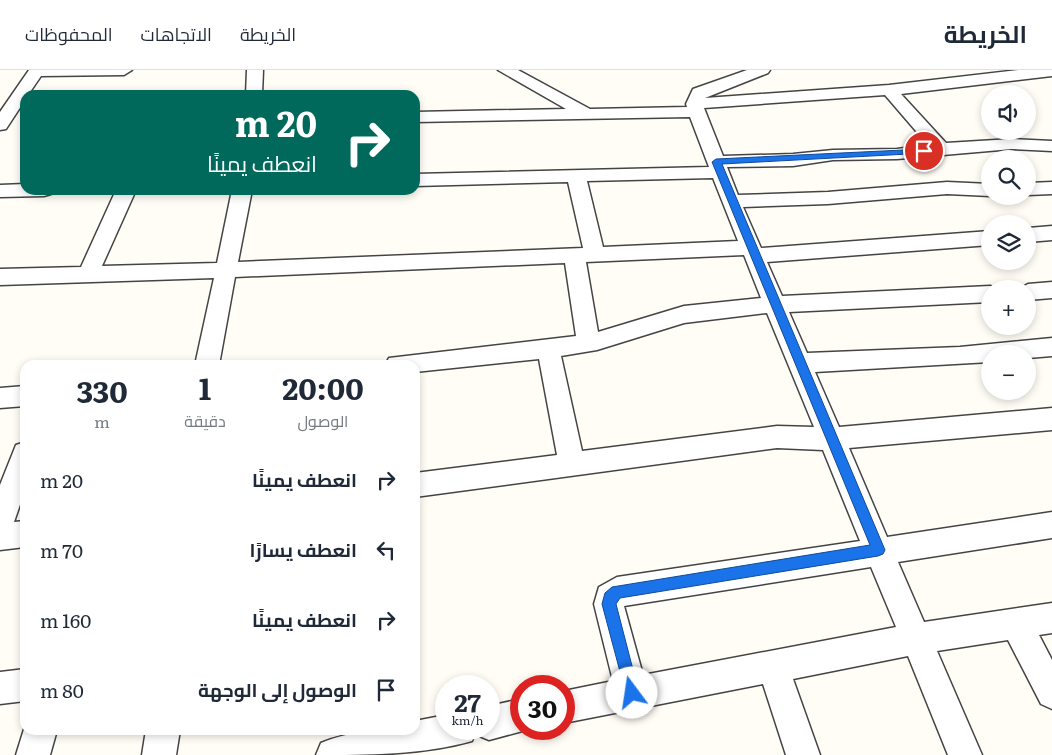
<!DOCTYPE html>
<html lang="ar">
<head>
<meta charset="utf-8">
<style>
  :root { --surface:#fff; --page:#f2f2f3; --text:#1f2937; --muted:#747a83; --line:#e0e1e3 }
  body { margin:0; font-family:Literata,Cairo,serif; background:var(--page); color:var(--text); direction:rtl; height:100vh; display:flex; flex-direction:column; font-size:19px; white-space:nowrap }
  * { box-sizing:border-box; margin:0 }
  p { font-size:16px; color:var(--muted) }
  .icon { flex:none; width:28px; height:28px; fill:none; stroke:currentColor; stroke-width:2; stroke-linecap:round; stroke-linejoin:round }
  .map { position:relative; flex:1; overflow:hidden; direction:ltr }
  .panel { position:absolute; left:20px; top:290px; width:400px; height:375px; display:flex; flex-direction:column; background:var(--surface); border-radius:15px; box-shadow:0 2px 8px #0003; direction:rtl }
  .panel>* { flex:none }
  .banner { position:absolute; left:20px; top:20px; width:400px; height:105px; border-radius:15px; box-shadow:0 2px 8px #0003; direction:rtl; background:#00695c; color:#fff; overflow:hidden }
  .fabs { position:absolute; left:981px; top:15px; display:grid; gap:10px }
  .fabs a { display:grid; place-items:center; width:55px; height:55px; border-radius:50%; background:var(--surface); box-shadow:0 2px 8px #0003; font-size:25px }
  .speed { position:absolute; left:435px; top:605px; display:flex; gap:10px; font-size:25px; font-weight:700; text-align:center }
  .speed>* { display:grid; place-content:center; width:65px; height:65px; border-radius:50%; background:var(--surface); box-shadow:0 2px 8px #0003; line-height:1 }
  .speed small { font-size:12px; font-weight:400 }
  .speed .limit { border:8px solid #d22; background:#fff; color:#111 }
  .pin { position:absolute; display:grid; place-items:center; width:42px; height:42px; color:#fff; margin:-21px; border:2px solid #fff; border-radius:50%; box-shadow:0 1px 5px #0007 }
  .me { position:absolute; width:55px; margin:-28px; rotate:346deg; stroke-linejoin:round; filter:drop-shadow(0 0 4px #0008) }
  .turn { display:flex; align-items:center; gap:18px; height:105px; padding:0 20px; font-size:22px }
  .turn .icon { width:65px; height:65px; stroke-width:2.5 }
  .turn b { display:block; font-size:35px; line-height:42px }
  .eta { display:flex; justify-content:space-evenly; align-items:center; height:85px; text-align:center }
  .eta b { font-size:30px; font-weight:700; line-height:35px }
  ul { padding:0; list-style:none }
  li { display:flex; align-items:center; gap:15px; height:70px; padding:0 20px }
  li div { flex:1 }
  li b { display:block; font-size:19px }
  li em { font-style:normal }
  header { display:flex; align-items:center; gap:30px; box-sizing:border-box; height:70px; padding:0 25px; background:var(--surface); border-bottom:1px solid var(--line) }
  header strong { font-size:24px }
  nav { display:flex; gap:28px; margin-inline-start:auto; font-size:18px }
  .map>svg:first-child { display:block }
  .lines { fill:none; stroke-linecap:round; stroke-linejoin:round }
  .minor-casing { stroke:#444; stroke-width:3 }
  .minor { fill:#fff; fill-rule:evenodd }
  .route { fill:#1a73e8; stroke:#114b97 }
</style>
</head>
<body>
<header>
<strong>الخريطة</strong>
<nav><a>الخريطة</a><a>الاتجاهات</a><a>المحفوظات</a></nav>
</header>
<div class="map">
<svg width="1052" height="685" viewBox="0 0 1052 685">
  <rect width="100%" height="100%" fill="#fffdf5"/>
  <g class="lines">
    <defs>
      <g id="minor">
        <path d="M 29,0 L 132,0 L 124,5 L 41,6 L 28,25 L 25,25 L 25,30 L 6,59 L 0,60 L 0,42 Z"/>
        <path d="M 247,0 L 263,0 L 262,25 L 246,25 Z"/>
        <path d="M 498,0 L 518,0 L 590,39 L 687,37 L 686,34 L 693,19 L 747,0 L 770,0 L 768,3 L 705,28 L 889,15 L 1019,0 L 1052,0 L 1052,6 L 901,24 L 946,73 L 1012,69 L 1052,71 L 1052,81 L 1012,79 L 897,89 L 833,90 L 793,96 L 727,97 L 738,125 L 828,122 L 947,112 L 990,114 L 990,126 L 947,124 L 828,134 L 743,137 L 761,178 L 990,161 L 990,175 L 767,192 L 782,226 L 990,216 L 998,219 L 990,219 L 990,232 L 789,242 L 807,283 L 960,277 L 1052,268 L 1052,286 L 1028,288 L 1028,284 L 990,284 L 990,292 L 815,302 L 839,357 L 1052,338 L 1052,360 L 849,378 L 887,467 L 1052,442 L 1052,468 L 898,492 L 924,552 L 1052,533 L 1052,563 L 1039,565 L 1052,590 L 1052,639 L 1041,634 L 1008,570 L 937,581 L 982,685 L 948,685 L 908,586 L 793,609 L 820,685 L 786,685 L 763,614 L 564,653 L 564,621 L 613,611 L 594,534 L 599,517 L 617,507 L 860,471 L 823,380 L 777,378 L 415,427 L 415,403 L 557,385 L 539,289 L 415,302 L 415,295 L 385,295 L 389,288 L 576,266 L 565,193 L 235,207 L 219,295 L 195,295 L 214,208 L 0,215 L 0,199 L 81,197 L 116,120 L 136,120 L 102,196 L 217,193 L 232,120 L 252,120 L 238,192 L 583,178 L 568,112 L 415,116 L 415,104 L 709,97 L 690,47 L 415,52 L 415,42 L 566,39 ZM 885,25 L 928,75 L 897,79 L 833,80 L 793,84 L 723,86 L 704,38 ZM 713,108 L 738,171 L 603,177 L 587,111 ZM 744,185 L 761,228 L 684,236 L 598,262 L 586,192 ZM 767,243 L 814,357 L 777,356 L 582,381 L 561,286 L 597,280 L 684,253 ZM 871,497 L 896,557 L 643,605 L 624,536 Z"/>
        <path d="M 1052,112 L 1052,124 L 1028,125 L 1028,113 Z"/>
        <path d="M 25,114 L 25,120 L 54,120 L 51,124 L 44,126 L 0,127 L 0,115 Z"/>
        <path d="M 1052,156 L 1052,170 L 1028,172 L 1028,158 Z"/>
        <path d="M 1052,212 L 1052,228 L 1028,230 L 1028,219 L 1019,219 L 1028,214 Z"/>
        <path d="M 25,316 L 25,336 L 0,338 L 0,318 Z"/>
        <path d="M 25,372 L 25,420 L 14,452 L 25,451 L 25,477 L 0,480 L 0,415 L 16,375 Z"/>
        <path d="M 25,599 L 25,631 L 0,634 L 0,602 Z"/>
        <path d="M 521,629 L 521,659 L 530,659 L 489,670 L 477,665 L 476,661 L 472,671 C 423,685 368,685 316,685 L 321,673 C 351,660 383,660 415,660 L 415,651 L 446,645 L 446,659 L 489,659 L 489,636 Z"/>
        <path d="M 25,656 L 25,660 L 57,660 L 50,685 L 16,685 Z"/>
        <path d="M 146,660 L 180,660 L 176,685 L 142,685 Z"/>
      </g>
    </defs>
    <use href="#minor" class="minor-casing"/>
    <use href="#minor" class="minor"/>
  </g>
  <path class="route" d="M 924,79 L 927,80 L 927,83 L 722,94 L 885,480 L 883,484 L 878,486 L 620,528 L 616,534 L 639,623 L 637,628 L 632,631 L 627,628 L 602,534 L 605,523 L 612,517 L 870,475 L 712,92 L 716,89 Z"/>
</svg>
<div class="fabs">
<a><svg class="icon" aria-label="sound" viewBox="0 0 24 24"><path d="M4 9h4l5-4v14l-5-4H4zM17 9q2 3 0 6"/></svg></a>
<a><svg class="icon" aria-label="search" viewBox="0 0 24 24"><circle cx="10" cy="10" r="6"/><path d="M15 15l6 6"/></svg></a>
<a><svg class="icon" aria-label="layers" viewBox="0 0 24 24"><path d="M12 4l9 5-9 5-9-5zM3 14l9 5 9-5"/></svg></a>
<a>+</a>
<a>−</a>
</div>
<div class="speed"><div>27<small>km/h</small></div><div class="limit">30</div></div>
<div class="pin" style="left:924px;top:81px;background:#d93025"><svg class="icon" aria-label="arrive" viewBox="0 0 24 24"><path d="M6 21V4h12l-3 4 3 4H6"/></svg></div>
<svg class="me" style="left:632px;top:623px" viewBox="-20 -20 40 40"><circle r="19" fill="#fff"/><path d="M0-13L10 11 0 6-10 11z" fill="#1a73e8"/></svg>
<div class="banner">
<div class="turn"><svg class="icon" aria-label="right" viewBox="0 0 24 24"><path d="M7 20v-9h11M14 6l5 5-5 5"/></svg><div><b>20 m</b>انعطف يمينًا</div></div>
</div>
<section class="panel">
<div class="eta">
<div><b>20:00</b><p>الوصول</p></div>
<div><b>1</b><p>دقيقة</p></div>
<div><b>330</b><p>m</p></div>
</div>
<ul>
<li><svg class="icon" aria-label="right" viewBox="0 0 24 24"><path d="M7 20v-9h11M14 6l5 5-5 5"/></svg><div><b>انعطف يمينًا</b></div><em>20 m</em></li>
<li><svg class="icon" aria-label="left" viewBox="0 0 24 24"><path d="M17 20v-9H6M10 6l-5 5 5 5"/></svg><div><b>انعطف يسارًا</b></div><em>70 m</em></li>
<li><svg class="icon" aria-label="right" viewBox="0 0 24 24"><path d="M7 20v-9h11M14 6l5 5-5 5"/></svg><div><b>انعطف يمينًا</b></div><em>160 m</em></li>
<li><svg class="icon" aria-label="arrive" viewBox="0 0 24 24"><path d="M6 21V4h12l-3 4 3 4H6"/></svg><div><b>الوصول إلى الوجهة</b></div><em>80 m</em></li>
</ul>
</section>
</div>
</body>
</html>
